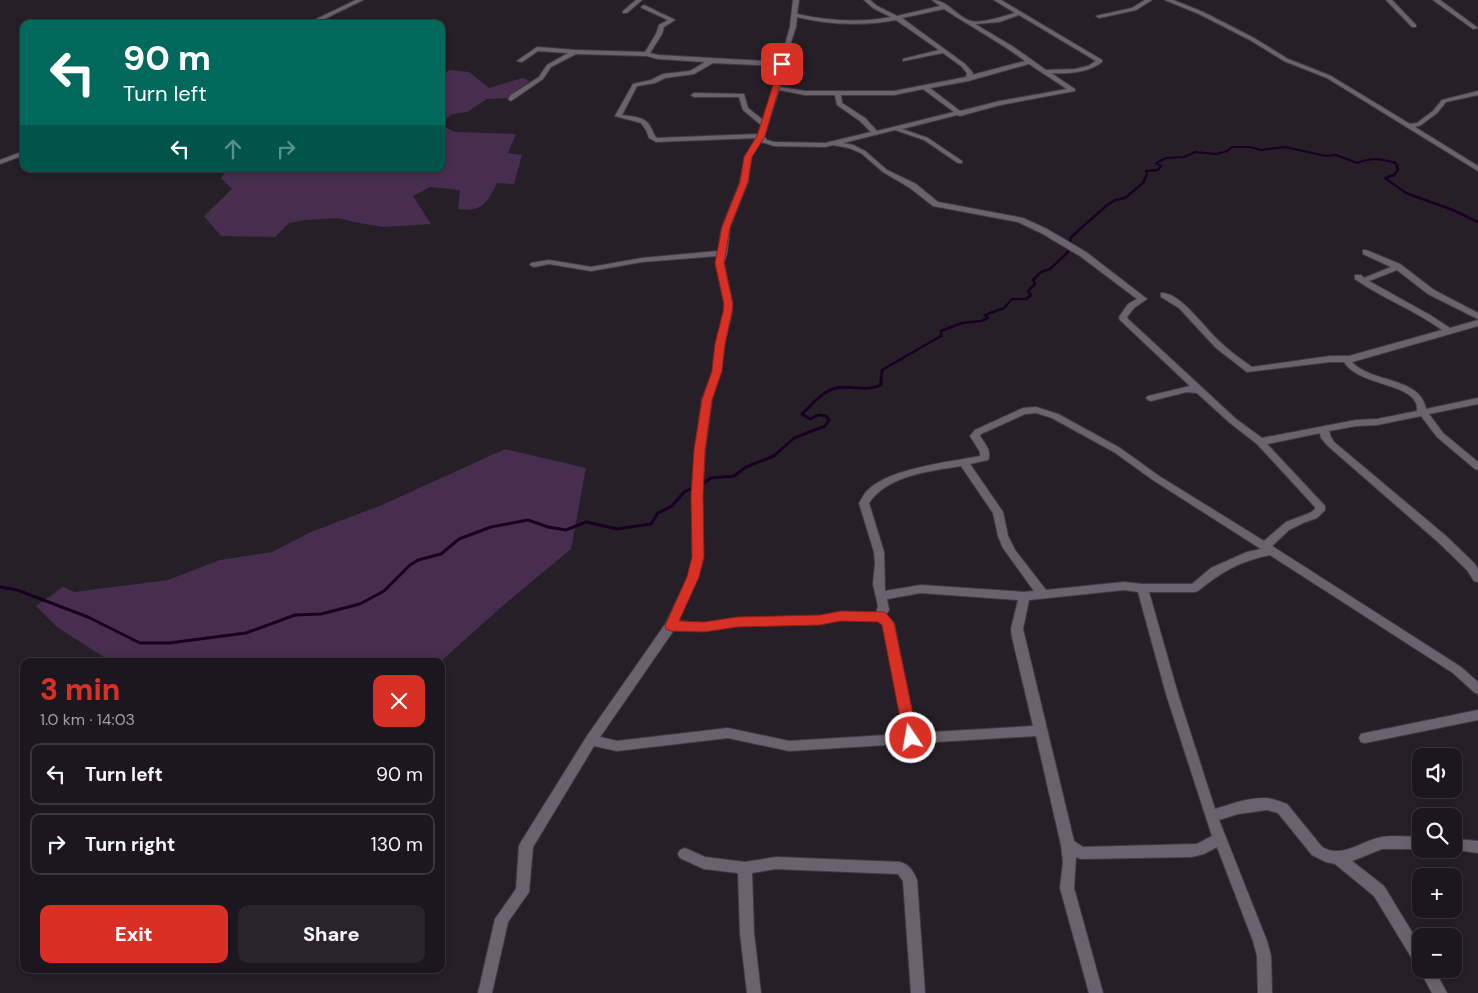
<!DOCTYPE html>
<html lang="en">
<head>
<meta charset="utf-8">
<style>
  :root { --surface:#1c171e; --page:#29242b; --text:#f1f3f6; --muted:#a09fa4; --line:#3a363c; --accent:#d93025 }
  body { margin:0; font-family:"DM Sans",sans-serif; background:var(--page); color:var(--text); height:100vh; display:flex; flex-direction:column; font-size:19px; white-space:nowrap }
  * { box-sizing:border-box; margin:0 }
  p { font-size:16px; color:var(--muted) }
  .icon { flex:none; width:28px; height:28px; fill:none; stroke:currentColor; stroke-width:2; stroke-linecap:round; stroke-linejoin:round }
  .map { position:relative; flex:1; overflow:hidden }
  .details { position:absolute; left:20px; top:658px; width:425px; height:315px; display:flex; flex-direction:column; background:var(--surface); border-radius:10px; box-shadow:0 2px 8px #0003,0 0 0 1px var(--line) }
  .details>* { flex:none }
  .top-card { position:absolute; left:20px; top:20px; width:425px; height:152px; border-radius:10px; box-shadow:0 2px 8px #0003,0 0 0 1px var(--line); background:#00695c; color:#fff; overflow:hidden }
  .tools { position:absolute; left:1412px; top:748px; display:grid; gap:10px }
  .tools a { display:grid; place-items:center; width:50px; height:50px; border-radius:10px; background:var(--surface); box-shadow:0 2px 8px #0003,0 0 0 1px var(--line); font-size:25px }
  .pin { position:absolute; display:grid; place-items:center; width:42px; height:42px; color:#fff; margin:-21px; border-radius:10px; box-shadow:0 2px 8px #0006 }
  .me { position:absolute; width:55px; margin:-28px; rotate:348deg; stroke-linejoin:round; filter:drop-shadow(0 0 4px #0008) }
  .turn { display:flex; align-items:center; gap:18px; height:105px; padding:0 20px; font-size:22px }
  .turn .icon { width:65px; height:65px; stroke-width:2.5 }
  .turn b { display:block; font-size:35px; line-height:42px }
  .lanes { display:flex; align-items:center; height:48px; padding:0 20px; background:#0003; justify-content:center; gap:25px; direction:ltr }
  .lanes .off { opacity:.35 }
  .round { display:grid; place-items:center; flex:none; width:52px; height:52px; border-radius:10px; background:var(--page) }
  .headline { display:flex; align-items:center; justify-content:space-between; height:85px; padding:0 20px }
  h1 { font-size:30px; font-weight:800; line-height:38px; color:var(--accent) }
  .cta { display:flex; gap:10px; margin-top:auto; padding:10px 20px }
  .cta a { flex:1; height:58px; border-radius:10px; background:var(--accent); color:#fff; font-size:20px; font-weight:800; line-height:58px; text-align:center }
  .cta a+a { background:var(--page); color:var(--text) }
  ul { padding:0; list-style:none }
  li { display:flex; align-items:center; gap:15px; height:62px; margin:0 10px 8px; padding:0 10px; border:2px solid var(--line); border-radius:10px }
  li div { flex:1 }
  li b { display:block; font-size:19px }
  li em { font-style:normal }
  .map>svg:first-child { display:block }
  .green { fill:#472e4f }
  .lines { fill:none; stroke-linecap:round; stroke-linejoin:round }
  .stream-far2 { stroke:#190022; stroke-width:2 }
  .stream-far1 { stroke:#190022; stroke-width:2.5 }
  .stream { stroke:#190022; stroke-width:3 }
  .minor-casing { stroke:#413c42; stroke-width:2 }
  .minor { fill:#6a636d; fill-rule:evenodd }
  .route { fill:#d93025; stroke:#8d1f18 }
</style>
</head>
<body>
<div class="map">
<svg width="1478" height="993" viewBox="0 0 1478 993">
  <rect width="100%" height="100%" fill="#261f28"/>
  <g class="green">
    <path d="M 450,70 L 469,72 L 489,88 L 522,78 L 530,81 L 507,98 L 487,99 L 467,112 L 452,114 L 441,123 L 441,74 Z"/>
    <path d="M 441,125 L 455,132 L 516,134 L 508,153 L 522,155 L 514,184 L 497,183 C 488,202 481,213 458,209 L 460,190 L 430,187 L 413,196 L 431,224 L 383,227 L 354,222 L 338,218 L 305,220 L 289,223 L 275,237 L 221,236 L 204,216 L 232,189 L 221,178 L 227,169 L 441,169 Z"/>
    <path d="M 505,449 L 586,468 L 571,549 L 506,603 L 441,661 L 110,661 L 57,627 L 36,606 L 63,587 L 74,592 L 168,580 L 220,560 L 272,552 L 311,532 L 382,505 Z"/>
  </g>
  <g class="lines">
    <path class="stream-far2" d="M 1160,167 L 1161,166 L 1156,163 L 1166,158 L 1184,157 L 1195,152 L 1216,154 L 1227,151 L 1232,147 L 1250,147 L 1261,150 L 1285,147 L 1326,156 L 1336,155 L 1357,163 C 1371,157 1382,159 1396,163 L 1397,167"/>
    <g class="stream-far1">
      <path d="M 1397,166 L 1398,170 L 1394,175 L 1385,178 L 1406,193 L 1453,210 L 1478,222"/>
      <path d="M 881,380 L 882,370 L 941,336 L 941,331 L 962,323 L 981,321 L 988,318 L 985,315 L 1004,308 L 1012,299 L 1026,299 L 1031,295 L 1028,291 L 1035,284 L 1033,280 L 1041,272 L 1050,269 L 1068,252 L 1071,237 L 1106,206 L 1115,200 L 1125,198 L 1143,183 L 1147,174 L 1146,171 L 1158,170 L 1161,166"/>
    </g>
    <g class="stream">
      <path d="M 701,485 L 711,478 L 734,476 L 746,467 L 774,456 L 794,438 L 825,426 L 829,420 L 826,416 L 818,415 L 810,419 L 802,414 C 812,405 823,390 837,388 C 853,385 866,392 881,385 L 881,379"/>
      <path d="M 0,587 L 17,590 L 88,617 L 140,643 L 169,643 L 246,633 L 295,615 L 321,614 L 360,604 L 384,591 L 410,565 L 418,560 L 441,554 L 459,539 L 491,527 L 528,520 L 548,527 L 566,530 L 586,522 L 617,529 L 651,524 L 658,513 L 672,506 L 684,492 L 695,487"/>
    </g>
    <defs>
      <g id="minor">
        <path d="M 356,0 L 363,0 L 314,24 L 306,24 Z"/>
        <path d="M 636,0 L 642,0 L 627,13 L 623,13 L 623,11 Z"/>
        <path d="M 793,0 L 799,0 L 797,14 C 828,21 860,23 891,17 L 873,8 L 864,0 L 870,0 L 877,6 L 897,16 L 940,6 L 932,0 C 948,0 958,18 971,21 C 980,24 1005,16 1015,13 L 994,0 L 1001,0 L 1102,60 L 1102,62 C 1088,73 1068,74 1051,73 L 1075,89 L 1075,91 L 1000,105 L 960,116 L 957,115 L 902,129 L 928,138 L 962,161 L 962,163 L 958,163 L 924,140 L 895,130 L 843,143 L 853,145 L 865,151 L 887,170 L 916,184 L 938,202 L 1023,218 L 1047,229 L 1086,252 L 1147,299 L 1134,308 L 1127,317 L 1128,319 L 1236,419 L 1262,438 L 1356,420 L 1377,419 L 1417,411 C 1417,408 1417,405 1416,403 C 1408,383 1358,385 1344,362 L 1330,362 L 1247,372 L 1216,348 L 1179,308 L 1161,297 L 1161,293 C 1179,291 1205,328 1218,340 C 1228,350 1240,359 1252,367 L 1330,356 L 1349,356 L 1442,330 C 1415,310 1383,299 1355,279 L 1355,275 L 1361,275 L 1364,278 L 1391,267 L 1363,254 L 1363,250 L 1366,250 L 1400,264 L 1434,290 L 1478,313 L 1478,319 L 1428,294 L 1397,270 L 1369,281 L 1430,315 L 1450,328 L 1478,320 L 1478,326 L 1352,362 C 1371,383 1421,377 1426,409 L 1478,398 L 1478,404 L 1429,414 L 1443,433 L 1478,462 L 1478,470 L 1475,469 L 1437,437 L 1421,416 L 1377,425 L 1356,426 L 1329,431 L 1331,437 L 1334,442 L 1446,536 L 1475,564 L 1478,569 L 1478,582 L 1474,581 L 1467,570 L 1438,542 L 1328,446 L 1321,438 L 1320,433 L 1267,444 L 1325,506 L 1325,510 L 1317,518 L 1303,523 L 1289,530 L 1272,546 L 1461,667 L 1478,682 L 1478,694 L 1474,692 L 1453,673 L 1270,555 C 1240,561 1221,572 1198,591 L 1194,592 L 1149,592 L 1178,694 L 1215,809 C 1231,804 1250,797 1267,798 C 1273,799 1281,802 1287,804 L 1322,847 C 1343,859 1360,841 1382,837 C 1394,835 1409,837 1421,837 L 1421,849 L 1382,849 L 1352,861 L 1384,886 L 1421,947 L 1421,969 L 1434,969 L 1447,993 L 1432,993 L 1419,969 L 1420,967 L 1416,965 L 1374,896 L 1335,864 L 1326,862 L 1312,855 L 1278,813 L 1267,810 L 1238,814 L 1219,820 L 1267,941 L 1271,956 L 1272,993 L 1258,993 L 1257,956 L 1253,941 L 1217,847 L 1204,854 L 1191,857 L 1081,859 L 1076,857 L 1074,888 L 1103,993 L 1089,993 L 1060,888 L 1063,862 L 1061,845 L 1036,736 L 789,751 L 728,738 L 617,751 L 594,746 L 533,847 L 529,892 L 508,922 L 492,993 L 478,993 L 495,919 L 516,889 L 519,846 L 521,842 L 587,736 L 666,623 L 688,577 L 693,557 L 692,496 L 695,450 L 702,399 L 713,371 L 714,354 L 724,312 L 724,303 L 716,263 L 717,256 L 642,262 L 591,271 L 549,264 L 534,267 L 530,265 L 531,263 L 549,260 L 591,267 L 642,258 L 718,251 L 722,227 L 740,182 L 745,157 L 756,138 L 656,142 L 649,138 L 646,130 L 641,123 L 615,116 L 633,84 L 651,80 L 663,74 L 690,71 L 705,62 L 658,59 L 647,56 L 576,54 L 551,67 L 543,79 L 511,101 L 508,99 L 511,95 L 539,77 L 547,65 L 568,53 L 538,51 L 522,62 L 517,61 L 537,47 L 575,50 L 645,52 L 656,34 L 659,25 L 668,20 L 642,8 L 641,7 L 644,5 L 675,20 L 664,27 L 662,34 L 650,53 L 658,55 L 780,62 L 790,27 ZM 944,9 C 971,27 1000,42 1025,61 L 972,75 L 973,73 L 965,64 L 902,18 ZM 1019,15 L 1096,61 L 1088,66 L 1075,69 L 1046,70 L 1012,46 L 975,24 L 999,22 ZM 797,17 C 830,25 863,26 896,20 L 939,50 L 903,59 L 903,61 L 943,53 L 961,66 L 967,73 L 966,77 L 894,91 L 805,91 L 780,87 L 789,48 L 796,27 ZM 713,63 L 779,66 L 774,88 L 763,120 L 748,108 L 744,94 L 694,93 L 691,95 L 694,97 L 739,97 L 743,110 L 761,125 L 758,134 L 657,138 C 653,135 654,132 651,128 C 646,116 633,117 622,115 L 637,86 L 655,83 L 665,78 L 694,74 ZM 1029,64 L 1067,89 L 1000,101 L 960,111 L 930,88 L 968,81 ZM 923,89 L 954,112 L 877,131 L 865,118 L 842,103 L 841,95 L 894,95 ZM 779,90 L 805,95 L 835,95 L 837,105 L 860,121 L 871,132 L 825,143 L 774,142 L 767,140 L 764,136 ZM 761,142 L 774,146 L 825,147 L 833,145 L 849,148 L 861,153 L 883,172 L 910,188 L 933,206 L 1018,222 L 1041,233 L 1080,256 L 1137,299 L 1128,304 L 1119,317 L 1120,320 L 1190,386 L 1148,396 L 1146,398 L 1148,400 L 1151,401 L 1187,392 L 1197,393 L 1230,423 L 1257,444 L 1315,507 L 1315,509 L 1310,513 L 1286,522 L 1264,541 L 1159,476 L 1120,448 L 1058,414 L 1036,407 L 1023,408 L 975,430 L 970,436 L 980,452 L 980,456 C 950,462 890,468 868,490 C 864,493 862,499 859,503 L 874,552 L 875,563 L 873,584 L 878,606 L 876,613 L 841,612 L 820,616 L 737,618 L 704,623 L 678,621 L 698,577 L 703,557 L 702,496 L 705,450 L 712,399 L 721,371 L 722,354 L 732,312 L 732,303 L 724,263 L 727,253 L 730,227 L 748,182 L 751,157 ZM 1036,413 L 1052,418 L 1114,452 L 1153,480 L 1261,549 L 1247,552 L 1211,568 L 1192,584 L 1142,584 L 1124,582 L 1046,590 L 1015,550 L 1008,536 L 1003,512 L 970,464 L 988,460 C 992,451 985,444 980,436 L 981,434 L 1025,414 ZM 961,466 L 993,513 L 998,536 L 1003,548 L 1034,591 L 1024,592 L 921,585 L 885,591 L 884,552 L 869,503 C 888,475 930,471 961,466 ZM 1124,590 L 1138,592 L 1166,694 L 1212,836 L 1197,844 L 1083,847 L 1074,841 L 1023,629 L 1029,600 ZM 921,593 L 1018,600 L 1011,629 L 1012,637 L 1033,726 L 916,733 L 894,623 L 886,615 L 889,610 L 887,599 ZM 841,620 L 879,621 L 883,625 L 904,734 L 789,741 L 728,728 L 617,741 L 600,737 L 674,630 L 704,631 L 737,626 L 820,624 Z"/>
        <path d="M 1145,0 L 1152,0 L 1136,10 L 1099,18 L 1096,16 L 1132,8 Z"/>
        <path d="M 1165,0 L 1173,0 L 1203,12 L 1254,38 L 1288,59 L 1331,76 L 1410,124 L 1417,123 L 1433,111 L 1442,100 L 1478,91 L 1478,95 L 1446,102 L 1437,113 L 1421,125 L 1415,127 L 1478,166 L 1478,171 L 1327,78 L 1284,61 L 1250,40 L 1199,14 Z"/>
        <path d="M 1386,0 L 1392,0 L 1416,25 L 1416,27 L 1412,27 Z"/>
        <path d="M 1433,0 L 1440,0 L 1478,28 L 1473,29 Z"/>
        <path d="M 24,61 L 24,73 L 21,71 L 21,63 Z"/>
        <path d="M 24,151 L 24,155 L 0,164 L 0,160 Z"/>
        <path d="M 1478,710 L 1478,720 L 1365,743 L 1361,742 L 1359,738 L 1361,734 L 1365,733 Z"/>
        <path d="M 1454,839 L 1478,841 L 1478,853 L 1449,849 L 1454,849 Z"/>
        <path d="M 685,848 L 705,857 L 745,862 L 776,857 L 900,862 C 910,865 913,871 917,880 L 925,993 L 911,993 L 903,881 L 898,874 L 776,869 L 752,873 L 754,933 L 761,993 L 747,993 L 740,933 L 738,873 L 704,869 L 680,858 L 678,854 L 680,850 Z"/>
      </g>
    </defs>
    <use href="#minor" class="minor-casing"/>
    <use href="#minor" class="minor"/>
  </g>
  <path class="route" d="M 780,63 L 786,64 L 765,136 L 752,157 L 748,182 L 730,227 L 724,263 L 733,304 L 732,312 L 725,344 L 722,371 L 712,400 L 705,450 L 703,496 L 704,557 L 699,577 L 679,621 L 704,622 L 737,617 L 820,615 L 841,611 L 885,612 L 894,623 L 918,738 L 916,743 L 911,744 L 906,743 L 904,738 L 882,625 L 878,622 L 841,621 L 820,625 L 737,627 L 704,632 L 671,631 L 666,629 L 665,626 L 687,577 L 692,557 L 691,496 L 694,450 L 702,400 L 712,371 L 715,344 L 723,312 L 724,304 L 715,263 L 722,227 L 740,182 L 744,157 L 757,136 Z"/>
</svg>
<div class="tools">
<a><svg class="icon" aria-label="sound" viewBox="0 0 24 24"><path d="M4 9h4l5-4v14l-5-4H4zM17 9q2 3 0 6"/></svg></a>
<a><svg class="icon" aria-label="search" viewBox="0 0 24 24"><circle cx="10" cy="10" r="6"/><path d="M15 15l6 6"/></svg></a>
<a>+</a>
<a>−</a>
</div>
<div class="pin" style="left:782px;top:64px;background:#d93025"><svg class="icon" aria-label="arrive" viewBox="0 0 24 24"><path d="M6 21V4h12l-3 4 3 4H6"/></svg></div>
<svg class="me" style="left:911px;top:738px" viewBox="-20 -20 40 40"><circle r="17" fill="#d93025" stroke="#fff" stroke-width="3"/><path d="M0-11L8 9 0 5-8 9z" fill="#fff"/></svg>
<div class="top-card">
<div class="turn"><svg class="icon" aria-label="left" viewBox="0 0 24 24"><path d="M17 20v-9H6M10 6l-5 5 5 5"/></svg><div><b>90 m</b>Turn left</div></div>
<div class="lanes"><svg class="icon" aria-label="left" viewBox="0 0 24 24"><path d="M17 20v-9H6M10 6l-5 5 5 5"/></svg><svg class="icon off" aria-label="ahead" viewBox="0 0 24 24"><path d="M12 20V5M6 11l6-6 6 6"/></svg><svg class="icon off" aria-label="right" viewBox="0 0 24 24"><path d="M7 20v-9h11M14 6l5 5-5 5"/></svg></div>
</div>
<section class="details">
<div class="headline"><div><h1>3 min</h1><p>1.0 km · 14:03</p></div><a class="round" style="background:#d93025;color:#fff"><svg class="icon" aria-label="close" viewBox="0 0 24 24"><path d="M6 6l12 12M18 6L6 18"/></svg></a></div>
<ul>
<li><svg class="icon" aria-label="left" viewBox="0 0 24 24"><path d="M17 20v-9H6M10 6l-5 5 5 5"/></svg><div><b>Turn left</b></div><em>90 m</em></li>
<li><svg class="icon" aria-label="right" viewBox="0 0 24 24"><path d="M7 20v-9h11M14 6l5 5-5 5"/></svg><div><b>Turn right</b></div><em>130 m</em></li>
</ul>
<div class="cta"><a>Exit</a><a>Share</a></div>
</section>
</div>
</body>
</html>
